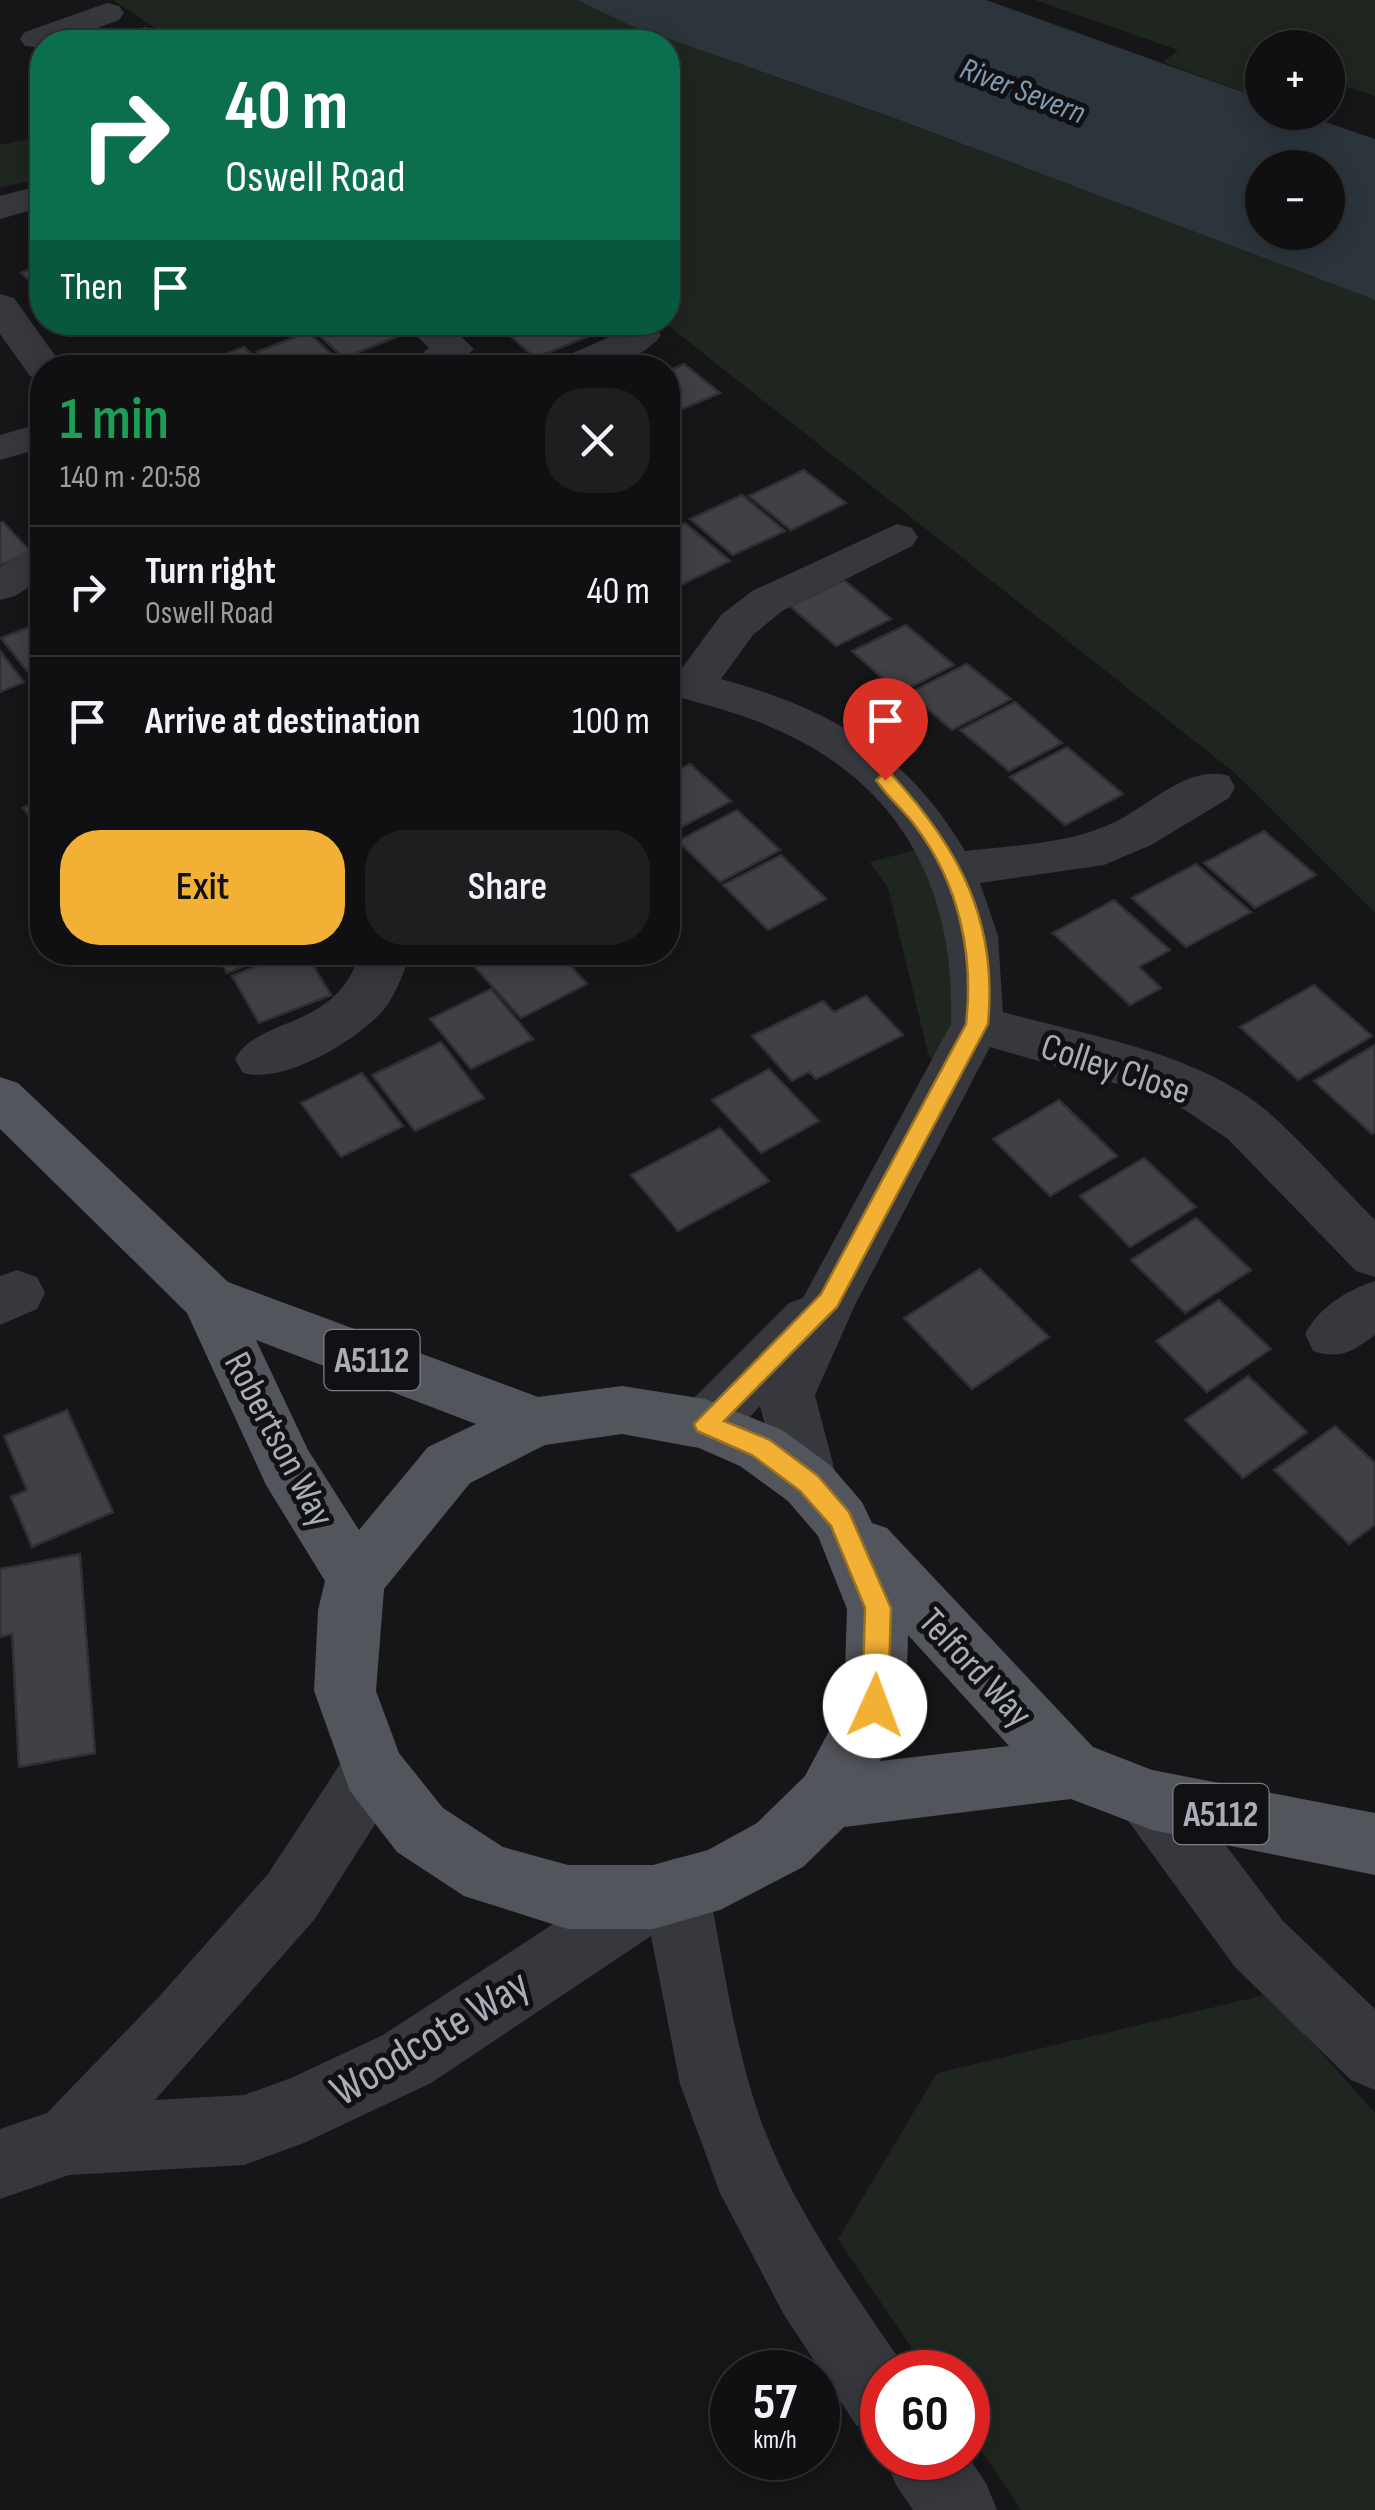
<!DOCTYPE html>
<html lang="en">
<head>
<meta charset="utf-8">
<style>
  :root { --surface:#101012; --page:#1e1e20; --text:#f1f3f6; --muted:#9c9d9f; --line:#303032; --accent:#f2b134 }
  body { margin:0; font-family:"Sofia Sans Condensed",sans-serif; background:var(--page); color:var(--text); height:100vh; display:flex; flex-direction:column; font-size:38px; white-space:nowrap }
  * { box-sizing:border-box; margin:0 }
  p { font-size:32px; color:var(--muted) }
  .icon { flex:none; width:55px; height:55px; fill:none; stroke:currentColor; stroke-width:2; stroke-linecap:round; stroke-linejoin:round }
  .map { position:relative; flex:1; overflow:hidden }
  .side { position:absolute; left:30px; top:355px; width:650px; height:610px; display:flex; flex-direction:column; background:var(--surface); border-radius:40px; box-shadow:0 5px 25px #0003,0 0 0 2px var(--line) }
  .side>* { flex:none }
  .top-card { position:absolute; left:30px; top:30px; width:650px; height:305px; border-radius:40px; box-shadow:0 5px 25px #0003,0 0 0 2px var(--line); background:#0b6e4f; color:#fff; overflow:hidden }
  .controls { position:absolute; left:1245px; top:30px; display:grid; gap:20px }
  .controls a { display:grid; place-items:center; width:100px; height:100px; border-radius:50%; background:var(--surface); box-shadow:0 5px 25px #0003,0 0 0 2px var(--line); font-size:50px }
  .speed { position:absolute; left:710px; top:2350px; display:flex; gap:20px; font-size:50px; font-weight:700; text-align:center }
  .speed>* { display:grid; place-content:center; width:130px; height:130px; border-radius:50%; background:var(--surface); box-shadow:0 5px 25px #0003,0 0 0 2px var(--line); line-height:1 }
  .speed small { font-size:25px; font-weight:400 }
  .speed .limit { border:15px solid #d22; background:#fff; color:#111 }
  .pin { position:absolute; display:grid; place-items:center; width:85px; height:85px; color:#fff; margin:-102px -42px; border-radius:50% 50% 50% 0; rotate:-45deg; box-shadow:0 0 10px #0007 }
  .pin .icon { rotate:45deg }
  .me { position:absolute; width:110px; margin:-55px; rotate:2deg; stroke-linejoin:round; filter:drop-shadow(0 0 8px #0008) }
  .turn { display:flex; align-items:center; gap:35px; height:210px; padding:0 30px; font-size:45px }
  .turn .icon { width:130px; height:130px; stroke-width:2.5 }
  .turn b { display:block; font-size:70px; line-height:85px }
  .then { display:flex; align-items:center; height:95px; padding:0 30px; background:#0003; gap:20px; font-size:38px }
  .round { display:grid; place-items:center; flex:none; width:105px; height:105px; border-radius:40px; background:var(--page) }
  .overview { display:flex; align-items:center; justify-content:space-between; height:170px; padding:0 30px }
  h1 { font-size:60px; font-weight:600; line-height:75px; color:#1e9e55 }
  .cta { display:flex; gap:20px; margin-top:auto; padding:20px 30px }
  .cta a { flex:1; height:115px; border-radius:40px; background:var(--accent); color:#111; font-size:40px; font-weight:600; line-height:115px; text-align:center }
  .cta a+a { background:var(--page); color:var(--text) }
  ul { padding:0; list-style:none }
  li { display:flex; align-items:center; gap:30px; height:130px; padding:0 30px; border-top:2px solid var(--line) }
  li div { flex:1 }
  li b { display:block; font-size:38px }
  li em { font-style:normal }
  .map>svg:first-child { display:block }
  .green { fill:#1e261f }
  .water { fill:#2c353c; fill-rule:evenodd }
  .building { fill:#404145; stroke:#303034; stroke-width:2.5 }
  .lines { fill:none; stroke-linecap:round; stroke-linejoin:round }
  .minor { fill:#37383d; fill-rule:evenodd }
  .major { fill:#53555c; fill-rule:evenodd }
  .route { fill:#f2b134; stroke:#9d7322; stroke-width:2.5 }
  .labels { text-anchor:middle; stroke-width:10; stroke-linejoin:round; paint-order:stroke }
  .far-water-label { font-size:32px; font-style:italic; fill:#7f9bb3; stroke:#111113 }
  .shield { fill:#111113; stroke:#7b7e86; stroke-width:2.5 }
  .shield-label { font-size:35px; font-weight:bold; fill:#a8adb8 }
  .street-label { font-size:38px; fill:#a8adb8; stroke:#111113 }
  .near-street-label { font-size:45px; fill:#a8adb8; stroke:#111113 }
</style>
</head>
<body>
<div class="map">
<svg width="1375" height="2510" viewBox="0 0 1375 2510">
  <rect width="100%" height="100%" fill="#161618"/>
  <g class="green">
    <path d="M 113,0 L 577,0 L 629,25 L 898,120 L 1375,300 L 1375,913 L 1235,773 L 665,323 L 668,42 L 176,42 Z"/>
    <path d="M 1035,0 L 1375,0 L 1375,96 L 1331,82 L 1328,86 L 1328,48 L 1262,48 L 1262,99 L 1163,62 L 1178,50 Z"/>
    <path d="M 42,136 L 42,179 L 0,187 L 0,145 Z"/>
    <path d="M 915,850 L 938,894 L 956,1001 L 941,1059 L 929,1057 L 888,888 L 870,862 Z"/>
    <path d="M 1269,1994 L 1375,2113 L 1375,2510 L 1021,2510 L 968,2431 L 968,2372 L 928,2372 L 838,2239 L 937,2073 Z"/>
  </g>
  <path class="water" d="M 577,0 L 986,0 L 1262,99 L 1262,112 L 1299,113 L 1375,139 L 1375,300 L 899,120 L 629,25 ZM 1262,168 L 1328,168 L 1328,232 L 1262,232 Z"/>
  <g class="building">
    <path d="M 42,264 L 42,291 L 21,273 Z"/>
    <path d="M 321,322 L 378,322 L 396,337 L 344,358 L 310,327 Z"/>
    <path d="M 522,322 L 573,322 L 589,336 L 535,358 L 504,330 Z"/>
    <path d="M 308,332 L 343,365 L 273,368 L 257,352 Z"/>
    <path d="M 244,347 L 265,368 L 190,368 Z"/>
    <path d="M 684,364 L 720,393 L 668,415 L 668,371 Z"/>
    <path d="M 804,470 L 846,503 L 791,530 L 749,496 Z"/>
    <path d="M 742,495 L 785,531 L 733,555 L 690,519 Z"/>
    <path d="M 3,522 L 31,552 L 0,565 L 0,523 Z"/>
    <path d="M 685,523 L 730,561 L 670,590 L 668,531 Z"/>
    <path d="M 844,580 L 891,619 L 836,646 L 790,606 Z"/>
    <path d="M 42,622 L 42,673 L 32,677 L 1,638 Z"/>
    <path d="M 906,625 L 954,665 L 899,693 L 852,651 Z"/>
    <path d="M 0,651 L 24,682 L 0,692 Z"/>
    <path d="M 967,664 L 1011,699 L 952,730 L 909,693 Z"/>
    <path d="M 1015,702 L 1062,743 L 1009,771 L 960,730 Z"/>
    <path d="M 1067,747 L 1123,794 L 1065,825 L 1010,777 Z"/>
    <path d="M 690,764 L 731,801 L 670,833 L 668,775 Z"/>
    <path d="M 42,799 L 42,833 L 23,808 Z"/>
    <path d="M 737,810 L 780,850 L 720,882 L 678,841 Z"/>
    <path d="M 1264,831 L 1316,875 L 1255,908 L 1204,863 Z"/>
    <path d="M 781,855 L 826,899 L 768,930 L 723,885 Z"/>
    <path d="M 1196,864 L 1251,912 L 1186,947 L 1132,898 Z"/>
    <path d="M 1114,900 L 1170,950 L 1139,967 L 1161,988 L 1130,1005 L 1053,933 Z"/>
    <path d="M 216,952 L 280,952 L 227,973 Z"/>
    <path d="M 293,952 L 305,952 L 331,995 L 259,1023 L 232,976 Z"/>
    <path d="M 504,952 L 558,952 L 587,984 L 521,1018 L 475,967 Z"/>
    <path d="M 1314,985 L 1372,1036 L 1298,1080 L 1240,1027 Z"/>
    <path d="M 491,989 L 533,1039 L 471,1069 L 430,1019 Z"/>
    <path d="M 866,996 L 903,1035 L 816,1079 L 809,1072 L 792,1081 L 752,1036 L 823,1001 L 834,1012 Z"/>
    <path d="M 441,1042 L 484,1098 L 415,1131 L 372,1075 Z"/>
    <path d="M 1375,1045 L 1375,1132 L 1372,1134 L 1314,1081 Z"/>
    <path d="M 769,1069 L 819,1121 L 761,1153 L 712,1100 Z"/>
    <path d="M 362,1073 L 403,1126 L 341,1157 L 301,1103 Z"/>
    <path d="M 1059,1100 L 1117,1156 L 1050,1196 L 993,1139 Z"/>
    <path d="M 720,1128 L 769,1181 L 678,1231 L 631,1175 Z"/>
    <path d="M 1144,1158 L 1196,1207 L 1130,1247 L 1080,1196 Z"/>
    <path d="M 1196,1218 L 1251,1270 L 1185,1313 L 1131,1260 Z"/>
    <path d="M 980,1269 L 1049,1337 L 972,1389 L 904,1318 Z"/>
    <path d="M 1219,1300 L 1271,1349 L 1207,1392 L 1156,1341 Z"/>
    <path d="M 1248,1376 L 1307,1432 L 1243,1478 L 1185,1420 Z"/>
    <path d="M 67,1410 L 113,1512 L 32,1547 L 11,1497 L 27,1490 L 4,1436 Z"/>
    <path d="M 1335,1426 L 1375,1463 L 1375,1525 L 1349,1544 L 1274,1470 Z"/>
    <path d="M 80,1554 L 95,1753 L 19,1767 L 12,1634 L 0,1637 L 0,1569 Z"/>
  </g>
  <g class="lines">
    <g class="minor">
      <path d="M 107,3 L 119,6 L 124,13 L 119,20 L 59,42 L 42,42 L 42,48 L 25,46 L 20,39 L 25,32 Z"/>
      <path d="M 145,27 L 157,30 L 170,42 L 132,42 L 128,37 L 133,30 Z"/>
      <path d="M 42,185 L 42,207 L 0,219 L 0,196 Z"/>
      <path d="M 0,294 L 14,298 L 64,368 L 42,368 L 42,380 L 30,376 L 0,334 Z"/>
      <path d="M 403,322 L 446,322 L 474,349 L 452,368 L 404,368 L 429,348 Z"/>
      <path d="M 641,323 L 655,327 L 661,335 C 638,367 586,368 551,368 L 557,360 Z"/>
      <path d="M 42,423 L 42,448 L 0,460 L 0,435 Z"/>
      <path d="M 897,524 L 912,528 L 918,537 L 912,546 L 782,611 L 753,635 L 721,679 C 830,709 906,751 965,851 C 1016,845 1071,844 1117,821 C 1151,804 1189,764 1229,776 L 1235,787 L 1229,798 L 1151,845 L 1104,865 L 980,883 L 998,936 L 1003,1012 C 1089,1036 1196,1052 1267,1111 C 1305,1144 1339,1184 1375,1220 L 1375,1277 L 1356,1271 L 1228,1139 L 1185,1110 L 1131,1088 L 990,1047 L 855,1305 L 815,1395 L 838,1483 L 830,1501 L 809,1509 L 788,1501 L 780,1483 L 760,1406 C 735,1432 724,1455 685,1441 L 676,1424 L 685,1407 L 789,1303 L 803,1298 L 951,1024 C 956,895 905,789 784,733 C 747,715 707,705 668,694 L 668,664 L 682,668 L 721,615 L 752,591 Z"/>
      <path d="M 42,546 L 42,579 L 15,596 L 0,600 L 0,567 L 27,550 Z"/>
      <path d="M 360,952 L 410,952 C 405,971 398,988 388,1004 C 364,1038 283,1085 243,1073 L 235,1059 C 259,1015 338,1031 360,952 Z"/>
      <path d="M 17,1270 L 37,1277 L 45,1293 L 37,1309 L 0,1325 L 0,1276 Z"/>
      <path d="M 1375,1281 L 1375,1335 C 1353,1351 1340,1360 1313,1351 L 1305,1334 C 1318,1308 1347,1290 1375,1281 Z"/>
      <path d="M 373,1740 L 396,1749 L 405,1770 L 396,1791 L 314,1920 L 155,2100 L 244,2095 L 291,2078 L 383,2035 L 630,1874 L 676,1858 L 699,1867 L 709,1890 C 725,1970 735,2052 764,2129 C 798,2216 856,2296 908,2372 L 882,2372 L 882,2436 L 856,2425 L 783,2313 L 720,2193 L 680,2084 L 651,1936 L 431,2083 L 304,2143 L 244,2165 L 69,2175 L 0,2199 L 0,2129 L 47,2113 L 157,1999 L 268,1874 L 350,1749 Z"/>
      <path d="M 1152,1770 L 1175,1778 L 1283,1921 L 1375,2009 L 1375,2090 L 1351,2080 L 1235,1967 L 1129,1822 L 1120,1800 L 1129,1778 Z"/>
      <path d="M 968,2457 L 986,2483 L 997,2510 L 913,2510 L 896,2485 L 885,2458 Z"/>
    </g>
    <path class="major" d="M 0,1077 L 18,1083 L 228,1282 L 538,1397 L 622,1386 L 705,1399 L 725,1407 L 782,1430 L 830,1465 L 862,1502 L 872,1523 L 887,1528 L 1093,1747 L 1152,1770 L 1375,1813 L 1375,1875 L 1152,1830 L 1071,1799 L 844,1827 L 803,1867 L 720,1910 L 653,1929 L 568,1929 L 464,1896 L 397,1852 L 350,1791 L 314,1691 L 318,1610 L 325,1581 L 266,1485 L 187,1313 L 0,1129 ZM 256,1340 L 476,1424 L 428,1447 L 359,1530 L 308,1450 ZM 622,1434 L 699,1448 L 740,1466 L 788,1501 L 818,1536 L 847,1609 L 844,1703 L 805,1776 L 757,1823 L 708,1850 L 653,1865 L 568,1865 L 503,1847 L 443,1808 L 399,1753 L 376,1691 L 384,1589 L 470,1483 L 545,1445 ZM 908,1635 L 1009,1746 L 880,1761 L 906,1706 Z"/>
  </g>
  <path class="route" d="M 885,773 L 892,775 C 960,849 998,922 988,1024 L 837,1307 L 724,1421 L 770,1440 L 818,1476 L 849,1512 L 891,1608 L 888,1706 L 884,1715 L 875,1718 L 866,1715 L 862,1706 L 865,1608 L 831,1526 L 800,1491 L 752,1455 L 697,1431 L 694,1424 L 821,1294 L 966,1024 C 974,954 959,884 916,827 C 904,810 887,797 876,780 Z"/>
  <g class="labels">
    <g class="far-water-label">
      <text transform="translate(1023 90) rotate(21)" y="11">River Severn</text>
    </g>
    <g class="shield">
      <rect x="324.5" y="1330" width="95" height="60" rx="8"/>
      <rect x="1173.5" y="1784" width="95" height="60" rx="8"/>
    </g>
    <g class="shield-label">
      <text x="372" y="1372">A5112</text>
      <text x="1221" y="1826">A5112</text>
    </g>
    <g class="street-label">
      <text transform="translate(1116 1068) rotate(18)" y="13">Colley Close</text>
      <text transform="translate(280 1439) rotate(62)" y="13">Robertson Way</text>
      <text transform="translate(976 1667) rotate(47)" y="13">Telford Way</text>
    </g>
    <g class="near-street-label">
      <text transform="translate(429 2036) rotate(-31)" y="16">Woodcote Way</text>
    </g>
  </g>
</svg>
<div class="controls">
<a>+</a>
<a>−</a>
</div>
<div class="speed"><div>57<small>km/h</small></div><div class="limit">60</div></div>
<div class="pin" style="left:885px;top:780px;background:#d93025"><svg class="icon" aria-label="arrive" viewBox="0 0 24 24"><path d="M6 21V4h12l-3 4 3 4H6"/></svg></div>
<svg class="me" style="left:875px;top:1706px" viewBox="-20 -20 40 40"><circle r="19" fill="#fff"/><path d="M0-13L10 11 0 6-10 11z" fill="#f2b134"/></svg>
<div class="top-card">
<div class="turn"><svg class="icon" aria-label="right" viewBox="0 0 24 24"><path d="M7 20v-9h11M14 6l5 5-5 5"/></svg><div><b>40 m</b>Oswell Road</div></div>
<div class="then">Then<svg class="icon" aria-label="arrive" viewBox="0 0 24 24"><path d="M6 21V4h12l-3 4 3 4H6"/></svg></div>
</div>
<section class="side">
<div class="overview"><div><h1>1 min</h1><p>140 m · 20:58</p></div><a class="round"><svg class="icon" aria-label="close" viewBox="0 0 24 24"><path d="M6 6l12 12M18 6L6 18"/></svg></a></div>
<ul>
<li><svg class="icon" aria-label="right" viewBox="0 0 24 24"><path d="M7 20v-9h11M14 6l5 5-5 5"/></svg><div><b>Turn right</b><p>Oswell Road</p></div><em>40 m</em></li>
<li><svg class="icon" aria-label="arrive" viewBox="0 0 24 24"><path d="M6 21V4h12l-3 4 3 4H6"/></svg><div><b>Arrive at destination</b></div><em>100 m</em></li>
</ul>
<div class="cta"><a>Exit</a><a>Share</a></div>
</section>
</div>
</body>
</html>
